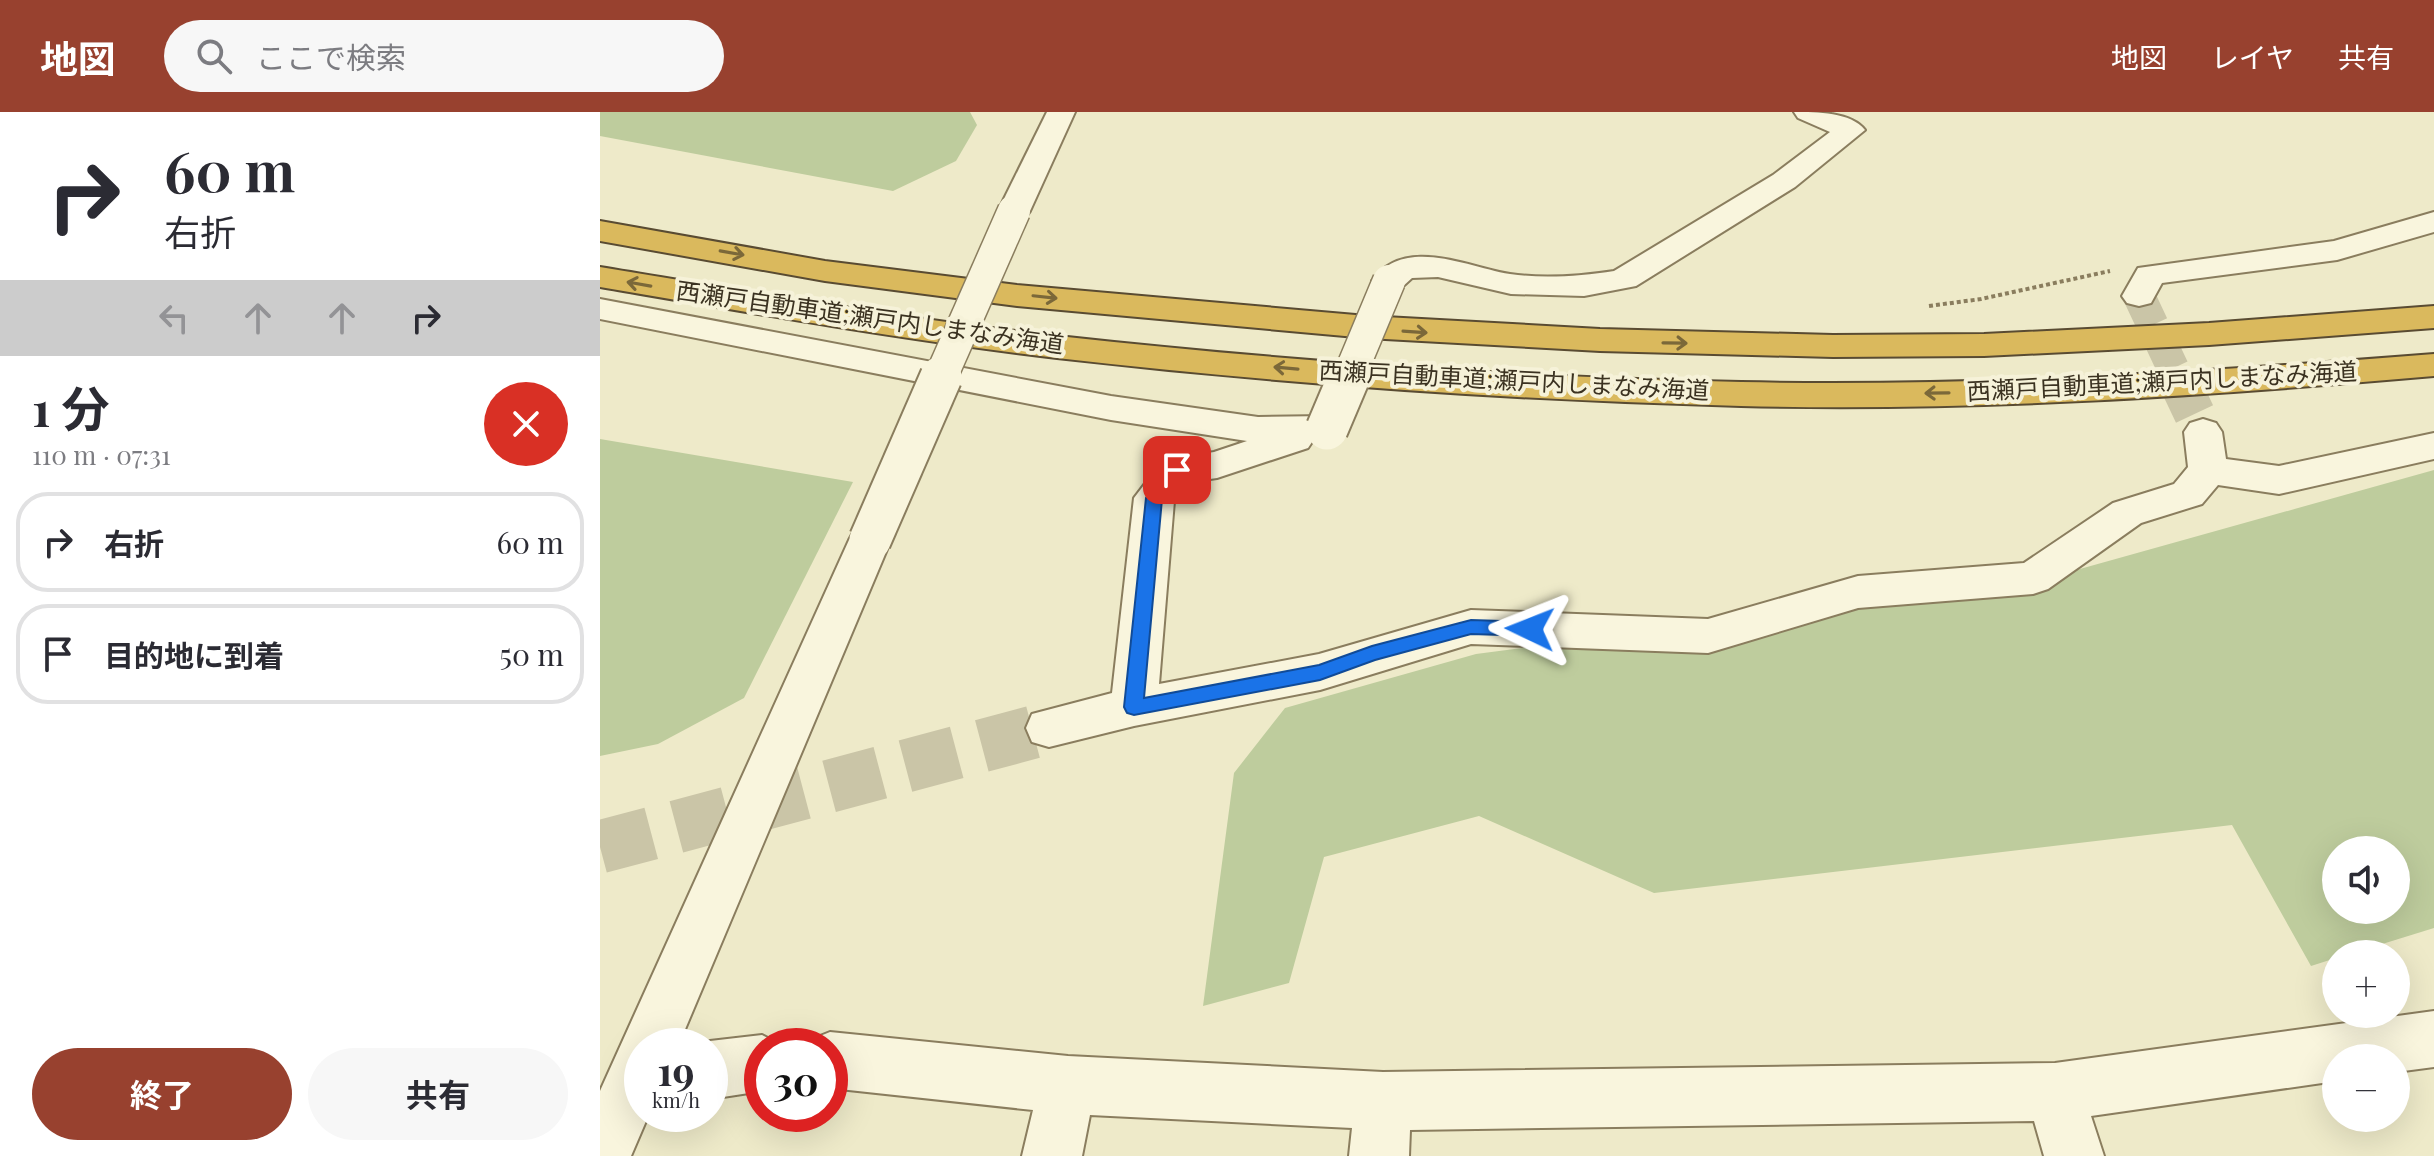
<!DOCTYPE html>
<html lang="ja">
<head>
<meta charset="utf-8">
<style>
  :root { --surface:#fff; --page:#f7f7f7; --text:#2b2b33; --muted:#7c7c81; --line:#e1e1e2; --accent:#98412f }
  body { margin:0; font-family:"Playfair Display","Noto Sans JP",serif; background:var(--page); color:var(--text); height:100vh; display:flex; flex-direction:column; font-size:30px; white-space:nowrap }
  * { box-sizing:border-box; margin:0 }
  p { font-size:26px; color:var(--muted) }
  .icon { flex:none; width:44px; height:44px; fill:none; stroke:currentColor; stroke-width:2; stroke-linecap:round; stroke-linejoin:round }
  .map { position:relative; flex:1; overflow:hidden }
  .details { display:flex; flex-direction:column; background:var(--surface); width:600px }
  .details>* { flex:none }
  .guide { background:#fff; color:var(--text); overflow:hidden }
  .fabs { position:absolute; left:1722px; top:724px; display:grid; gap:16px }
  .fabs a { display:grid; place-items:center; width:88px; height:88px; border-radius:50%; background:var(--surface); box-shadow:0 8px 32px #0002; font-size:40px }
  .speed { position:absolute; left:24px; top:916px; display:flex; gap:16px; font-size:40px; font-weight:700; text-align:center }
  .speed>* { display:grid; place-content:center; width:104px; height:104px; border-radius:50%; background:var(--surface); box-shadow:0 8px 32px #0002; line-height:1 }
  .speed small { font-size:20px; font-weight:400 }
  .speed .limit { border:12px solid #d22; background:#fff; color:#111 }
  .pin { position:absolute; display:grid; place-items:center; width:68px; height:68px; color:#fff; margin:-34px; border-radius:16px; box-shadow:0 4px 12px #0006 }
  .me { position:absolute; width:88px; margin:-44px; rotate:272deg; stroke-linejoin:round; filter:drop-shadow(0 0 6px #0008) }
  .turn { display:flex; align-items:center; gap:28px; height:168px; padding:0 32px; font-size:36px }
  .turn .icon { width:104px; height:104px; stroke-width:2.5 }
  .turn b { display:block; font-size:56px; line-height:68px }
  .lanes { display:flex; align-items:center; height:76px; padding:0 32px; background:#0003; justify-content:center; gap:40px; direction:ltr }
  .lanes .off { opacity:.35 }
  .round { display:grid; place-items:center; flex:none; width:84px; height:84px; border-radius:42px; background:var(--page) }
  .summary { display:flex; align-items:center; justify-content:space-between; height:136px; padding:0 32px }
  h1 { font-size:48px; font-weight:700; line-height:60px }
  .cta { display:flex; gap:16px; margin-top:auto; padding:16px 32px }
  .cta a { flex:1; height:92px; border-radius:48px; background:var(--accent); color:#fff; font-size:32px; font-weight:700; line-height:92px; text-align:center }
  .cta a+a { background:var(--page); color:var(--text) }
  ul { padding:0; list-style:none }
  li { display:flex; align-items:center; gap:24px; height:100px; margin:0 16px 12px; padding:0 16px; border:4px solid var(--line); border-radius:32px }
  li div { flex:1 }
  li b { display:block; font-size:30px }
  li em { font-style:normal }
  header { display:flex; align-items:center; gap:48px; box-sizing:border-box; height:112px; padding:0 40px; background:var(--accent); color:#fff }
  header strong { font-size:38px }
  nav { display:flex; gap:44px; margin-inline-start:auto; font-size:28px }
  .search { width:560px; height:72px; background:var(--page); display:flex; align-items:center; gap:20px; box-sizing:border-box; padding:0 28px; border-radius:44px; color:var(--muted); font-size:30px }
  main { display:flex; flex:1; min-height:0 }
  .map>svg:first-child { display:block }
  .green { fill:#becc9d; fill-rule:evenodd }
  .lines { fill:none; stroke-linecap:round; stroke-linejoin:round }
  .minor-tunnel-far2 { stroke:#cac5a7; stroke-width:32; stroke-dasharray:32 16; stroke-linecap:butt }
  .minor-tunnel-far1 { stroke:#cac5a7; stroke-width:41; stroke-dasharray:41 21; stroke-linecap:butt }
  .minor-tunnel { stroke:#cac5a7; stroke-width:53; stroke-dasharray:53 26; stroke-linecap:butt }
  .minor-casing { stroke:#8a7d5e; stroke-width:4 }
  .highway-casing { stroke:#594b32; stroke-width:4 }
  .path { stroke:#8a7d5e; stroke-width:4; stroke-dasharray:4 3; stroke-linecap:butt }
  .minor { fill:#f9f5dd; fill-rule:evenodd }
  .highway { fill:#dab95d; fill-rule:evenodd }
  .minor-bridge-far1-casing { stroke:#8a7d5e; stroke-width:35; stroke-linecap:butt }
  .minor-bridge-casing { stroke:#8a7d5e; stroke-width:45; stroke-linecap:butt }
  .minor-bridge-far1 { stroke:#f9f5dd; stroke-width:32 }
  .minor-bridge { stroke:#f9f5dd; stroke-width:41 }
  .oneway { stroke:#7b6839 }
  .route { fill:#1a73e8; stroke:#114b97; stroke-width:2 }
  .labels { text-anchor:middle; stroke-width:8; stroke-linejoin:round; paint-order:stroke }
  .street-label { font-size:24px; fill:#3b3221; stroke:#f6f2d9 }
</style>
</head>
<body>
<header>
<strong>地図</strong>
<div class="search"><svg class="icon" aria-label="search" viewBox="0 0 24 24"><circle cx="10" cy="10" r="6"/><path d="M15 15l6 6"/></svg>ここで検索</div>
<nav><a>地図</a><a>レイヤ</a><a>共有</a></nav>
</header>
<main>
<section class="details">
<div class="guide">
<div class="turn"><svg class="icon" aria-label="right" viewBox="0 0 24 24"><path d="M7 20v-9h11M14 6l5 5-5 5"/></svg><div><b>60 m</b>右折</div></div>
<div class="lanes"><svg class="icon off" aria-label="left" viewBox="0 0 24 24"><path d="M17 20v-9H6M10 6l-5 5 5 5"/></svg><svg class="icon off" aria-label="ahead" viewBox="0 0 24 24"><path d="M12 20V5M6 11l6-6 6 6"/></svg><svg class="icon off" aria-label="ahead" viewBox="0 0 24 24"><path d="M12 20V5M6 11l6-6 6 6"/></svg><svg class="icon" aria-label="right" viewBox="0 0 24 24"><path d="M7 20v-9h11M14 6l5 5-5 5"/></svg></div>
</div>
<div class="summary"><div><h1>1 分</h1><p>110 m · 07:31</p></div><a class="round" style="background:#d93025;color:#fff"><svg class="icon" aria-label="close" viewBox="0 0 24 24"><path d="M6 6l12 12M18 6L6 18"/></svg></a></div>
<ul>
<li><svg class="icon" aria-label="right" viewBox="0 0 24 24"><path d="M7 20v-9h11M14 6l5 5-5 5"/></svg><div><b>右折</b></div><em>60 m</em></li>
<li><svg class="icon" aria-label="arrive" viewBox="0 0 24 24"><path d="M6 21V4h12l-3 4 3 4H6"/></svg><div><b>目的地に到着</b></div><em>50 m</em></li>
</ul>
<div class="cta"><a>終了</a><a>共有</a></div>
</section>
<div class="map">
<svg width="1834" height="1044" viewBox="0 0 1834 1044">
  <rect width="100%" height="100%" fill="#eeeac9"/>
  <g class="green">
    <path d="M 0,0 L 370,0 L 377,13 L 356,49 L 293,79 L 0,24 Z"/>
    <path d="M 0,327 L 253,370 L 144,586 L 58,632 L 0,644 Z"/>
    <path d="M 1834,358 L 1834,816 L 1750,842 L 1736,842 L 1736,846 L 1711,854 L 1632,713 L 1054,781 L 879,704 L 724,745 L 689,871 L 603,894 L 634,661 L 685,596 L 876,542 L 1437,469 ZM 1736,738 L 1796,738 L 1796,798 L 1736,798 Z"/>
  </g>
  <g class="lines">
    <path class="minor-tunnel-far2" d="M 1539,184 L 1578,267"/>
    <path class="minor-tunnel-far1" d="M 1577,265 L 1603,320"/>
    <path class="minor-tunnel" d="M 0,735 L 449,616"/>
    <defs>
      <g id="minor">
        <path d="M 447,0 L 475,0 L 430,99 L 425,106 L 414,108 L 403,106 L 398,99 Z"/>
        <path d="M 1194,0 C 1217,0 1251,0 1265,18 L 1195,75 L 1036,174 L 984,184 L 911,182 L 838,165 L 812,166 L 801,176 L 789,179 L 777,176 L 772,169 C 804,123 867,155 910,162 C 944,167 981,164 1014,159 L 1173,63 L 1230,20 L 1198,6 Z"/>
        <path d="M 1834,100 L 1834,120 L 1737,148 L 1562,171 L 1551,191 L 1539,194 L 1527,191 L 1522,184 L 1538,156 L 1734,129 Z"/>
        <path d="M 0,187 L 511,284 L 658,305 L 727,304 L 740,308 L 746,317 L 740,326 L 712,330 L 708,336 L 617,366 L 589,370 L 574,389 L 559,572 L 719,542 L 871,498 L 1108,507 L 1258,464 L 1424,451 L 1513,391 L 1574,372 L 1588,355 L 1584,320 L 1590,311 L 1603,307 L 1616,311 L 1622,320 L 1626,347 L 1679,354 L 1834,321 L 1834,347 L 1679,382 L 1618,373 L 1602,392 L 1541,411 L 1448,477 L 1433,482 L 1258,496 L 1108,541 L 871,532 L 720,578 L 534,614 L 449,635 L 432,630 L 426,616 L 432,602 L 512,581 L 534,386 L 563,348 L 614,340 L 647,329 L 511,308 L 0,207 Z"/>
        <path d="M 270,413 L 285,417 L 291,428 L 78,934 L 42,934 L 42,1002 L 49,1002 L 31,1044 L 0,1044 L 0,979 L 249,428 L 255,417 Z"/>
        <path d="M 1834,899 L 1834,955 L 1796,960 L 1796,946 L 1736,946 L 1736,969 L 1491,1004 L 1504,1044 L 1444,1044 L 1434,1009 L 810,1018 L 809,1044 L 749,1044 L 752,1016 L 490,1003 L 482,1044 L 422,1044 L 433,998 L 230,976 L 230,934 L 207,934 L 210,928 L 230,920 L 468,944 L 783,960 L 1455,951 Z"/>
        <path d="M 162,923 L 183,934 L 162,934 L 162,979 L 110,987 L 110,934 L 99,934 L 110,929 Z"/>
      </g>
      <g id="highway">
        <path d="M 0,109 L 225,149 L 417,173 L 767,204 L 1000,217 L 1233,223 L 1384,222 L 1609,211 L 1834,194 L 1834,216 L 1609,233 L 1384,244 L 1233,245 L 1000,239 L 767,226 L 417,194 L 225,169 L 0,129 Z"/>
        <path d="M 0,155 C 152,180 304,207 458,224 C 685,249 912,265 1141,270 C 1372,275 1603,260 1834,242 L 1834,264 C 1603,284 1372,300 1141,294 C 912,288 684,272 457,246 C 304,228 152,201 0,175 Z"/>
      </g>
    </defs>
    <use href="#minor" class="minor-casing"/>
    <use href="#highway" class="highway-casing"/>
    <path class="path" d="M 1329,194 L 1381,187 L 1510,159"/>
    <use href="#minor" class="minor"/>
    <use href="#highway" class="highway"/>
    <defs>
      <g id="minor-bridge-far1">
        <path d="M 340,267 L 414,99"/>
        <path d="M 748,267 L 789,169"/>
      </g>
      <g id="minor-bridge">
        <path d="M 727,317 L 749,265"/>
        <path d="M 270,428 L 341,265"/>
      </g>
    </defs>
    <use href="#minor-bridge-far1" class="minor-bridge-far1-casing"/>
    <use href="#minor-bridge" class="minor-bridge-casing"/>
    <use href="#minor-bridge-far1" class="minor-bridge-far1"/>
    <use href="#minor-bridge" class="minor-bridge"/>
  </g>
  <defs><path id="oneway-shaft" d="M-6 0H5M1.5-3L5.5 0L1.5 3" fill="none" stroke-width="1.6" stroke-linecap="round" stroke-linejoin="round" transform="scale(2)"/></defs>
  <g class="oneway">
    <use href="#oneway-shaft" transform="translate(132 141) rotate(10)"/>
    <use href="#oneway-shaft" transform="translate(39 172) rotate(-170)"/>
    <use href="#oneway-shaft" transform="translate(445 185) rotate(6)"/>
    <use href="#oneway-shaft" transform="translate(815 220) rotate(4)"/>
    <use href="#oneway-shaft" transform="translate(1075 231) rotate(1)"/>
    <use href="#oneway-shaft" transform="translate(686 256) rotate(-175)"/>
    <use href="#oneway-shaft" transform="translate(1337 281) rotate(179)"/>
  </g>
  <path class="route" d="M 577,352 L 585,358 L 562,387 L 544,586 L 719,553 L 772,534 L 871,508 L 930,510 L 939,517 L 930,524 L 871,522 L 775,548 L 720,568 L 534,603 L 527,601 L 524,595 L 546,386 L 571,354 Z"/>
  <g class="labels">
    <g class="street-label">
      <text transform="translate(270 206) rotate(8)" y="8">西瀬戸自動車道;瀬戸内しまなみ海道</text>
      <text transform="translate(914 269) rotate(3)" y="8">西瀬戸自動車道;瀬戸内しまなみ海道</text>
      <text transform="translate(1562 270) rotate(-3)" y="8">西瀬戸自動車道;瀬戸内しまなみ海道</text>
    </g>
  </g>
</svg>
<div class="fabs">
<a><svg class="icon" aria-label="sound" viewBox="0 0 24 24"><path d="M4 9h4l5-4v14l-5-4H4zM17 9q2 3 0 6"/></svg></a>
<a>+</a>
<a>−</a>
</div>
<div class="speed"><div>19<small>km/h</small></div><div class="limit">30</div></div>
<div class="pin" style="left:577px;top:358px;background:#d93025"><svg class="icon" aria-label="arrive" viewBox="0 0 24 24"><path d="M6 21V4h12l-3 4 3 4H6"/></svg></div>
<svg class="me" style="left:930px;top:517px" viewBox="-20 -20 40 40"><path d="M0-17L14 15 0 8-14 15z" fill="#1a73e8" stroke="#fff" stroke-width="4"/></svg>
</div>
</main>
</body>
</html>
